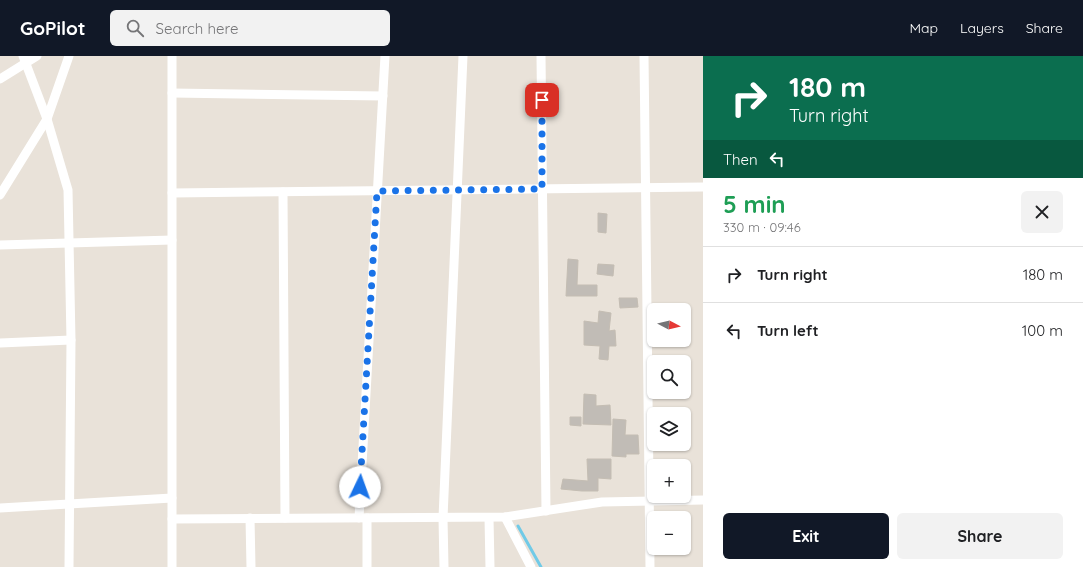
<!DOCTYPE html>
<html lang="en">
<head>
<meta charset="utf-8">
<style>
  :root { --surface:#fff; --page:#f2f2f2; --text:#202124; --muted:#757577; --line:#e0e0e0; --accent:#111827 }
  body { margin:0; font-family:Quicksand,sans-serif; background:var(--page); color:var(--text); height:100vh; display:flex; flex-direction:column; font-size:15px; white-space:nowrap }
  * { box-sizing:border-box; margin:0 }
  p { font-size:13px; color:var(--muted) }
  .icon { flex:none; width:22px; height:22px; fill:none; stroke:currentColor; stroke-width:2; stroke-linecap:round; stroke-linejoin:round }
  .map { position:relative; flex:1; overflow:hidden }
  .panel { display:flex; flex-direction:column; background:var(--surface); width:380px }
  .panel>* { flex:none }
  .hud { background:#0b6e4f; color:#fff; overflow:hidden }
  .needle { width:26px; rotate:97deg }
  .buttons { position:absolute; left:647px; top:247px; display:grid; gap:8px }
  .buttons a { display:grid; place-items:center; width:44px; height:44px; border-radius:6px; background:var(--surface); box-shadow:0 1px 3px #0004; font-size:20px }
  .pin { position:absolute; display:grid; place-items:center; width:34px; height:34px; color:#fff; margin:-17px; border-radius:8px; box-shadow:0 2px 6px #0006 }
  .me { position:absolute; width:44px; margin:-22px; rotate:3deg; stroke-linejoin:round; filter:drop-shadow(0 0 3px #0008) }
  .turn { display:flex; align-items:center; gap:14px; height:84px; padding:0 20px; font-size:18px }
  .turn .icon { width:52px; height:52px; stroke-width:2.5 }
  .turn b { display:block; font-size:28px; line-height:34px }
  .then { display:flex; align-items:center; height:38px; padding:0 20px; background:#0003; gap:8px; font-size:15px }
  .round { display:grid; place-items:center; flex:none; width:42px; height:42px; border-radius:6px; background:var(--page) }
  .overview { display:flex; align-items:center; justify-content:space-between; height:68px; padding:0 20px }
  h1 { font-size:24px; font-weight:700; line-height:30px; color:#1e9e55 }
  .primary-button { display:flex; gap:8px; margin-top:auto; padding:8px 20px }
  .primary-button a { flex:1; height:46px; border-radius:6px; background:var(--accent); color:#fff; font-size:16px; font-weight:700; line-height:46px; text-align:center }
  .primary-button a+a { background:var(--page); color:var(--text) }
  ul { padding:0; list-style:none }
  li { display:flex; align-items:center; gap:12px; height:56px; padding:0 20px; border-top:1px solid var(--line) }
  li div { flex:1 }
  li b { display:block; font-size:15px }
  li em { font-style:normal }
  header { display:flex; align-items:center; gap:24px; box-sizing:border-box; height:56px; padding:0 20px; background:var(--accent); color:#fff }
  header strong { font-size:19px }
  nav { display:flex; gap:22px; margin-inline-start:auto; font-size:14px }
  .search { width:280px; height:36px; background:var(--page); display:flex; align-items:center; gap:10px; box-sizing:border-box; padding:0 14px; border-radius:6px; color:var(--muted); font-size:15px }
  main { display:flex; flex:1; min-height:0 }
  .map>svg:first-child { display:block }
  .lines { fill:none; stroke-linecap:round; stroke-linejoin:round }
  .stream { stroke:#70cae7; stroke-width:3 }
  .building { fill:#c1bcb6; stroke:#c4bdb3 }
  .street { stroke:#fff; stroke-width:9 }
  .route { stroke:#1a73e8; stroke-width:7; stroke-dasharray:0 12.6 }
</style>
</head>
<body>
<header>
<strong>GoPilot</strong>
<div class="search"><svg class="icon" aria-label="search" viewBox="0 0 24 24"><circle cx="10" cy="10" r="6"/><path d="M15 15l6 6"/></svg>Search here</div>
<nav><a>Map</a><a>Layers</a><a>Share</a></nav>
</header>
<main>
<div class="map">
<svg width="703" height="511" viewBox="0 0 703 511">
  <rect width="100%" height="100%" fill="#e9e2d9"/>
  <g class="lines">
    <path class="stream" d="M 518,470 L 541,511"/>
  </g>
  <g class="building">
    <path d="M 598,157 L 607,158 L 606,177 L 598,176 Z"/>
    <path d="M 568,203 L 578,204 L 577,229 L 597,229 L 597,240 L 566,240 Z"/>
    <path d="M 598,208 L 614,209 L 613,220 L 597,218 Z"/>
    <path d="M 619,242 L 637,242 L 638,251 L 620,252 Z"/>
    <path d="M 599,255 L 611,257 L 609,275 L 615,274 L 616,290 L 609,290 L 608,304 L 599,303 L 600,290 L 584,289 L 584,265 L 598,267 Z"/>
    <path d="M 584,338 L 596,339 L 596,350 L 610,349 L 611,369 L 583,368 Z"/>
    <path d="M 570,361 L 581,361 L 581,370 L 570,369 Z"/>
    <path d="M 613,363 L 626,364 L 625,379 L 638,379 L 639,398 L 626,398 L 626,401 L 612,400 Z"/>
    <path d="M 587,403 L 611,403 L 611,423 L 598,422 L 598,435 L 582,435 L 561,433 L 563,423 L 588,425 Z"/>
  </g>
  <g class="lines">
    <g class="street">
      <path d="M 23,0 L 47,63 L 68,134 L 71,284 L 69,511"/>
      <path d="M 172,0 L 172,511"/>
      <path d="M 541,0 L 546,455"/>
      <path d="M 644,0 L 650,511"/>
      <path d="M 0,23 L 37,0"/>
      <path d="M 172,37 L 383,40"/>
      <path d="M 283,136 L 285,462"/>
      <path d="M 172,137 L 703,131"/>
      <path d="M 0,139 L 47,63 L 69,0"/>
      <path d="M 0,189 L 172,184"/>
      <path d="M 0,287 L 71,284"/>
      <path d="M 0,452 L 172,442"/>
      <path d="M 505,461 L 531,511"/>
      <path d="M 250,462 L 251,511"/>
      <path d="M 359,462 L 385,0"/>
      <path d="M 367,462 L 367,511"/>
      <path d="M 489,462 L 490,511"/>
      <path d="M 172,463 L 505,461 L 602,446 L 703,444"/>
      <path d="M 444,511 L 443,462 L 463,0"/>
    </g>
  </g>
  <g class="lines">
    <path class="route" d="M 360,431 L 377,135 L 542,133 L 542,44"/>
  </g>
</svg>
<div class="buttons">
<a><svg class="needle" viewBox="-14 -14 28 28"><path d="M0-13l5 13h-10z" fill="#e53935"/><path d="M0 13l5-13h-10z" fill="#757577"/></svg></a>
<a><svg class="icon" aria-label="search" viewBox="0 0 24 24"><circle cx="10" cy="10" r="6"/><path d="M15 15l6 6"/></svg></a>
<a><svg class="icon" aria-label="layers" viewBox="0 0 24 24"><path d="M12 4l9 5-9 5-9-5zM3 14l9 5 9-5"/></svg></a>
<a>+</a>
<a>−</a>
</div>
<div class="pin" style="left:542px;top:44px;background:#d93025"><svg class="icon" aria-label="arrive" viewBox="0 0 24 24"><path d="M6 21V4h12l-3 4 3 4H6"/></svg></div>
<svg class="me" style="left:360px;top:431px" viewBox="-20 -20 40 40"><circle r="19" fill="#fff"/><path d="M0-13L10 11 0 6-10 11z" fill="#1a73e8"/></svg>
</div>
<section class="panel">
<div class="hud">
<div class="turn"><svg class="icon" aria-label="right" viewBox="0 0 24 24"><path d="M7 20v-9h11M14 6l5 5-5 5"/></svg><div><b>180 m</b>Turn right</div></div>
<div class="then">Then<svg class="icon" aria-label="left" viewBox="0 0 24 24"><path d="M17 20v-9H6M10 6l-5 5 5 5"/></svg></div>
</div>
<div class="overview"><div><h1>5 min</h1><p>330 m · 09:46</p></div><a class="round"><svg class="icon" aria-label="close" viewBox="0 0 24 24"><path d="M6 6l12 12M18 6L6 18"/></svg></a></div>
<ul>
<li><svg class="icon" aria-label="right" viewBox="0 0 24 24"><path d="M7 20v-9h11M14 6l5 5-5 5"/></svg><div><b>Turn right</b></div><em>180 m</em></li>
<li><svg class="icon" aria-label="left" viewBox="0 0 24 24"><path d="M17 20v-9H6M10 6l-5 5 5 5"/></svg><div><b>Turn left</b></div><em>100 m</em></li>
</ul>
<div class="primary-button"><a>Exit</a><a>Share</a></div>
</section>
</main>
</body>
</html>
